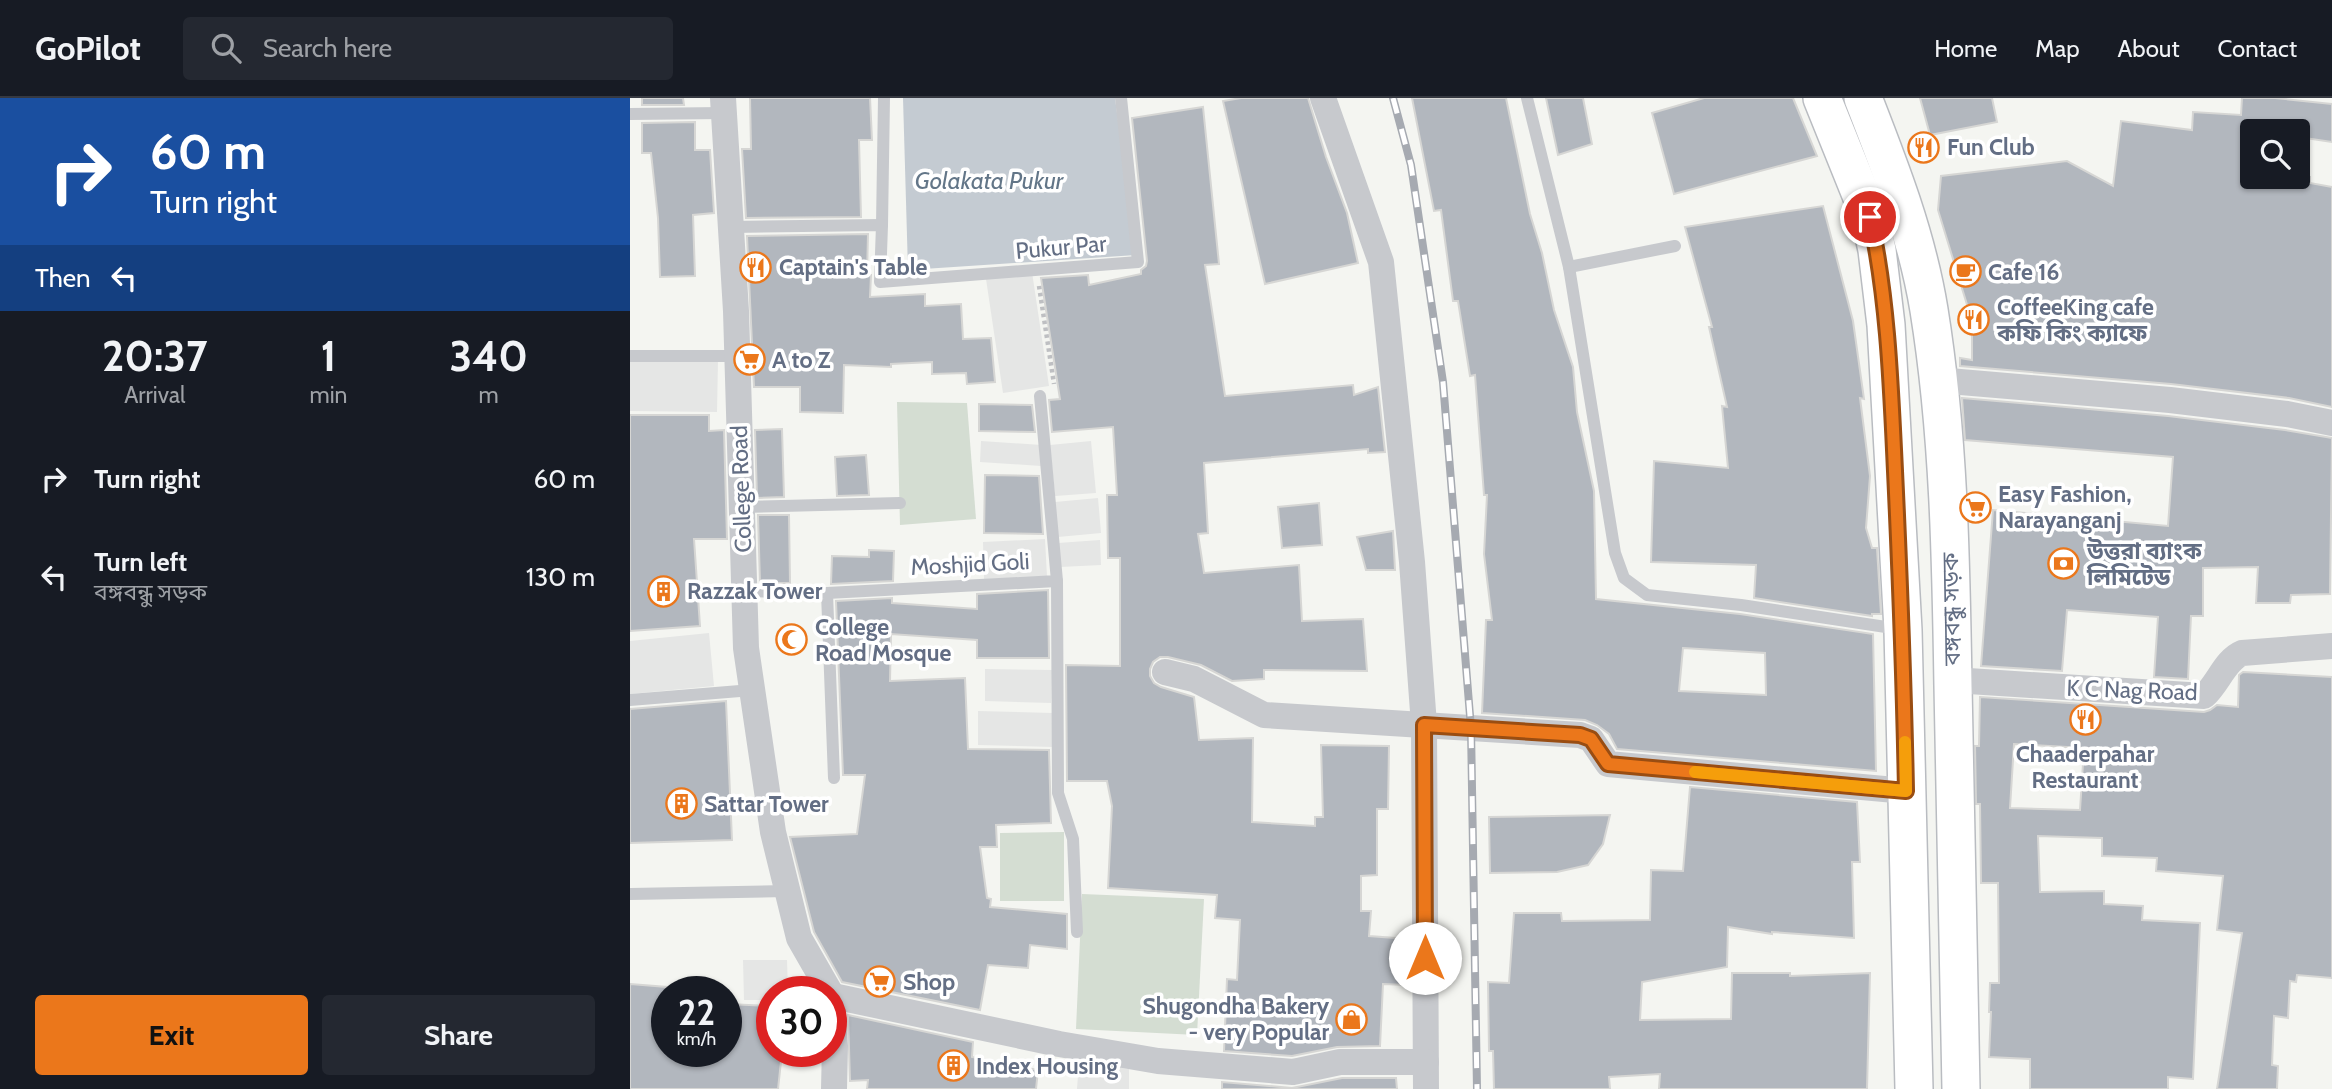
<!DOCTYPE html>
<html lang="en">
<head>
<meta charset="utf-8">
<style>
  :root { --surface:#171b24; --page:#242831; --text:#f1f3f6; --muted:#9ea1a6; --line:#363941; --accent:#eb771b }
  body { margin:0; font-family:Cabin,"Noto Sans Bengali",sans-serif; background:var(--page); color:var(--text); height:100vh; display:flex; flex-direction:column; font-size:26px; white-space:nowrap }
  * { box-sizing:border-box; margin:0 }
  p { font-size:23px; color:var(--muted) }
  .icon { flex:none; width:38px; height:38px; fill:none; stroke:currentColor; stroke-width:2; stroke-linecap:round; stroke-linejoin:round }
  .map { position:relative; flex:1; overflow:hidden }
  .panel { display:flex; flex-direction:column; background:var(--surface); width:630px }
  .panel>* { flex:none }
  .banner { background:#1a4fa0; color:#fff; overflow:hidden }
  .tools { position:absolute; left:1610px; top:21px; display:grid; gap:14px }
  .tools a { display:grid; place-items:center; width:70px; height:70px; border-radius:7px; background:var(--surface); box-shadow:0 2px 5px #0004; font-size:35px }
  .speed { position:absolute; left:21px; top:878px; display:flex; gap:14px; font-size:35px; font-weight:700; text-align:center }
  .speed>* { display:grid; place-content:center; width:91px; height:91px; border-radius:50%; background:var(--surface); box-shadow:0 2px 5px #0004; line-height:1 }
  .speed small { font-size:18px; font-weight:400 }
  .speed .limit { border:10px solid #d22; background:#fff; color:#111 }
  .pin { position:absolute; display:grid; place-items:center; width:60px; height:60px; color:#fff; margin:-30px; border:4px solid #fff; border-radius:50%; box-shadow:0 2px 7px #0007 }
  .me { position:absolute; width:77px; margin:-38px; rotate:0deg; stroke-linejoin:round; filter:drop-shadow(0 0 5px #0008) }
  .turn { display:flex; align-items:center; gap:24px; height:147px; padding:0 35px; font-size:32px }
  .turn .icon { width:91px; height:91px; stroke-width:2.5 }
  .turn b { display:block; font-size:49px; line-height:60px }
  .then { display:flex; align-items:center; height:66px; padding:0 35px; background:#0003; gap:14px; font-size:26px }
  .eta { display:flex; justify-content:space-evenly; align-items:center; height:119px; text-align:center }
  .eta b { font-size:42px; font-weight:700; line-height:49px }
  .primary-button { display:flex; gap:14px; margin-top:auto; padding:14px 35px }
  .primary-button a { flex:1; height:80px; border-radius:7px; background:var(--accent); color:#111; font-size:28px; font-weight:700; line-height:80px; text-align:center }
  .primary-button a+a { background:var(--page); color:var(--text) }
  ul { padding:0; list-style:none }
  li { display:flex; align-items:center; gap:21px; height:98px; padding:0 35px }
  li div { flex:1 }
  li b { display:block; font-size:26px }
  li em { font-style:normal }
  header { display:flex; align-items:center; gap:42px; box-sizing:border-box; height:98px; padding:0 35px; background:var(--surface); border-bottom:2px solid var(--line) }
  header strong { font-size:33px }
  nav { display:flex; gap:38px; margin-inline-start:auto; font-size:24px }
  .search { width:490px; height:63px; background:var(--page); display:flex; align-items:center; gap:18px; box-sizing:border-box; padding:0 24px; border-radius:7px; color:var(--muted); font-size:26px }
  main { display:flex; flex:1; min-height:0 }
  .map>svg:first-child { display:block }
  .built { fill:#e5e6e5 }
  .green { fill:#d4ddd2 }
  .water { fill:#c4cbd2 }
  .building { fill:#b2b7be; stroke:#d6d6d4; stroke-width:2; fill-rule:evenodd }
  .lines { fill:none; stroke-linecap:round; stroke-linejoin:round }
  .secondary-casing { stroke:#b9bcc1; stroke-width:40 }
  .path { stroke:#bebfc2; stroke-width:4.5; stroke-dasharray:3.5 3.5; stroke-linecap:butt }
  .lane { stroke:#c7c9cd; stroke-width:12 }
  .street { stroke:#c7c9cd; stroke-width:26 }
  .secondary { stroke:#fff; stroke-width:37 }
  .rail-casing { stroke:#a6aab1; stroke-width:8 }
  .rail { stroke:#fff; stroke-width:5; stroke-dasharray:16; stroke-linecap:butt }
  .route-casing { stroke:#994d12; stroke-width:18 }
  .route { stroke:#eb771b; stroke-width:12 }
  .slow { stroke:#f59e0b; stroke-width:12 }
  .labels { text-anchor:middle; stroke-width:7; stroke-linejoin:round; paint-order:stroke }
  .poi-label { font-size:23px; font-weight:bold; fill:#636e84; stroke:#fff; text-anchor:start }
  .street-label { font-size:23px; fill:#636e84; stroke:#fff }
  .water-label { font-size:24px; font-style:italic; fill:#637688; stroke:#fff }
</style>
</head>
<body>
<header>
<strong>GoPilot</strong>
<div class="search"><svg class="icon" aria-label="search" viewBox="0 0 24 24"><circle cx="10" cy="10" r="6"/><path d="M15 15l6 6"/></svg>Search here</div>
<nav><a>Home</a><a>Map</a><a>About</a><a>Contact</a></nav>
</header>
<main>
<section class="panel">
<div class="banner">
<div class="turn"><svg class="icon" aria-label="right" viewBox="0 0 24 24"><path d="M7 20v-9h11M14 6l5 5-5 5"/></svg><div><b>60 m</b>Turn right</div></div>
<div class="then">Then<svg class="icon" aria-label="left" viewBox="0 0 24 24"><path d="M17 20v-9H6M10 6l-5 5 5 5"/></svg></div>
</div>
<div class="eta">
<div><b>20:37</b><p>Arrival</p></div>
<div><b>1</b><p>min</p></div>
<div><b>340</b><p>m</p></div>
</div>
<ul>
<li><svg class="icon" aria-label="right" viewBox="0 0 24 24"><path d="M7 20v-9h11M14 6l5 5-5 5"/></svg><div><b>Turn right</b></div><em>60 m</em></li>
<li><svg class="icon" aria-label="left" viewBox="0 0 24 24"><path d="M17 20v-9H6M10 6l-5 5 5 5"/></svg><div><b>Turn left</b><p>বঙ্গবন্ধু সড়ক</p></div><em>130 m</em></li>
</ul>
<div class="primary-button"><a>Exit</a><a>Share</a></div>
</section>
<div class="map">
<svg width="1702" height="991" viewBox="0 0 1702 991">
  <rect width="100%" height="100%" fill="#f4f5f1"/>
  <g class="built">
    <path d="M 402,174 L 419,288 L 373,295 L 356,181 Z"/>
    <path d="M 0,262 L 88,262 L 87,314 L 0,313 Z"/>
    <path d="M 351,343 L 412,347 L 411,368 L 350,364 Z"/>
    <path d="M 461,343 L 466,395 L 425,398 L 420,347 Z"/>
    <path d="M 468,400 L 471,435 L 428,439 L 425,404 Z"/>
    <path d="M 415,441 L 417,479 L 354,481 L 353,444 Z"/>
    <path d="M 470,442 L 471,467 L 430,469 L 428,445 Z"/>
    <path d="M 79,535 L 84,588 L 0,596 L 0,543 Z"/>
    <path d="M 355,571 L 422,572 L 421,605 L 355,603 Z"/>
    <path d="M 348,613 L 423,615 L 423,649 L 348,647 Z"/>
    <path d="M 113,862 L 157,862 L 158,894 L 142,894 L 142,902 L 114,902 Z"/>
    <path d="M 449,964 L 499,971 L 499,991 L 447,991 Z"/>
  </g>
  <g class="green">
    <path d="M 267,304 L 337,305 L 346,421 L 270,427 Z"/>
    <path d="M 434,734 L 434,803 L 370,803 L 370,735 Z"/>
    <path d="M 452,796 L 574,801 L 567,937 L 446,931 Z"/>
  </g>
  <path class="water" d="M 273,0 L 485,0 L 506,157 L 278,172 Z"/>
  <g class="building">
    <path d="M 12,0 L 53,0 L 54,7 L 12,7 Z"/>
    <path d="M 120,0 L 240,0 L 242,42 L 229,42 L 231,119 L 116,120 L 112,51 L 121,51 Z"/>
    <path d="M 611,0 L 678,0 L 696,59 L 717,115 L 728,165 L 635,186 L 593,3 Z"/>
    <path d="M 782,0 L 876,0 L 900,116 L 912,155 L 924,212 L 943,269 L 947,314 L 964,393 L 966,501 L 1110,516 L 1243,536 L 1246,673 L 987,651 L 979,636 L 967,627 L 955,622 L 852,615 L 856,522 L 862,522 L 854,456 L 857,397 L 854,397 L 845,277 L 840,278 L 828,203 L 823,203 L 811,112 L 804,113 ZM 1053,550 L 1135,555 L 1136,597 L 1049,593 Z"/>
    <path d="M 916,0 L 953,0 L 962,46 L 928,57 Z"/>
    <path d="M 1074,0 L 1163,0 L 1187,58 L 1044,96 L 1022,15 Z"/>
    <path d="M 1290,0 L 1362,0 L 1367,24 L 1300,37 Z"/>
    <path d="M 1612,0 L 1645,0 L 1702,6 L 1702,44 L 1668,39 L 1668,33 L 1622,33 L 1622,79 L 1680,79 L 1680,85 L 1702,89 L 1702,309 L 1659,300 L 1541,286 L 1330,268 L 1330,260 L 1342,262 L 1342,223 L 1308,112 L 1311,78 L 1437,63 L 1483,88 L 1491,23 L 1562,32 L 1563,14 L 1611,17 Z"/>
    <path d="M 573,9 L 589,166 L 575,167 L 595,298 L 723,287 L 724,297 L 748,289 L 755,354 L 738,355 L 738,351 L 574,365 L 578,435 L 568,436 L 574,475 L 669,467 L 672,523 L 733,521 L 737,573 L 634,572 L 634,581 L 602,583 L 571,567 L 538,559 L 530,559 L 523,564 L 520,571 L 520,578 L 524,585 L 531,589 L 564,599 L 569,642 L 623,640 L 622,724 L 685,728 L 685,719 L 693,719 L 691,647 L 759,648 L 758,711 L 747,711 L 747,777 L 731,778 L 731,813 L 741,813 L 739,838 L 779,841 L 779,844 L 777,887 L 753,886 L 750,948 L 707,949 L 662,958 L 594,953 L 597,881 L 607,882 L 610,822 L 585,820 L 587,797 L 478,790 L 482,708 L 477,683 L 437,683 L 436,567 L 490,568 L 490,460 L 478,460 L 477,397 L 487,397 L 483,329 L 422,334 L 419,302 L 430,301 L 411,180 L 458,177 L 459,187 L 511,176 L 511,172 L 516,168 L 517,163 L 502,20 Z"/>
    <path d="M 65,24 L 65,52 L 80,52 L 84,115 L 63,117 L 65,178 L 30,179 L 28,120 L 21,55 L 12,55 L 12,25 Z"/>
    <path d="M 1193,108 L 1223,223 L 1234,301 L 1230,300 L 1240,378 L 1236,430 L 1242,450 L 1247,450 L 1251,516 L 1242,516 L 1242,518 L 1124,500 L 1126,467 L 1021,464 L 1024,363 L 1098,370 L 1092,308 L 1097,309 L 1079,229 L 1082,229 L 1055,129 Z"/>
    <path d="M 238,136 L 237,177 L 241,177 L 240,199 L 295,196 L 295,208 L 331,206 L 333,241 L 361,240 L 365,284 L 337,286 L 336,275 L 302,276 L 302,264 L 261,266 L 261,269 L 214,267 L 213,315 L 170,314 L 170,289 L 124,289 L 117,138 Z"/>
    <path d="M 1332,300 L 1538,318 L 1655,332 L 1702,340 L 1700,496 L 1661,497 L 1660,505 L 1626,505 L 1628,469 L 1573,470 L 1573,518 L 1561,518 L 1558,581 L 1524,579 L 1528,519 L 1437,512 L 1432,573 L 1351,568 L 1363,412 L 1538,428 L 1543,359 L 1335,342 Z"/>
    <path d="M 349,306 L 402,307 L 405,334 L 349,333 Z"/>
    <path d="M 0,317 L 79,317 L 79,333 L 94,332 L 97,441 L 64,441 L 70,528 L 0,533 Z"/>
    <path d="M 152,331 L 154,399 L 127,400 L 125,332 Z"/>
    <path d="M 236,357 L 239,397 L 207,398 L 205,359 Z"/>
    <path d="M 355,377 L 409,378 L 413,436 L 354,435 Z"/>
    <path d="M 689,405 L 692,447 L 652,450 L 648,409 Z"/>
    <path d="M 128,417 L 159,417 L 160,485 L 130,485 Z"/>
    <path d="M 763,433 L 765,472 L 736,472 L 727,439 Z"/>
    <path d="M 239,452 L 264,453 L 263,483 L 201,486 L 202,458 L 239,459 Z"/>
    <path d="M 418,492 L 419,560 L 347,560 L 347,542 L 261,536 L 260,583 L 335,580 L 338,651 L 419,652 L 421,725 L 366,727 L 367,749 L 350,749 L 357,800 L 361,801 L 360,809 L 437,816 L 437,851 L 400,847 L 398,870 L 358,867 L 350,912 L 212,884 L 184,834 L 160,739 L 227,736 L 235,677 L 213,677 L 206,503 L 262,500 L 262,505 L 347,511 L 347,496 Z"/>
    <path d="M 1613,574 L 1702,579 L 1702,880 L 1667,877 L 1666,884 L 1660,883 L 1658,920 L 1644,918 L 1642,967 L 1648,968 L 1647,991 L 1587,991 L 1612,835 L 1587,832 L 1593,778 L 1526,773 L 1527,760 L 1472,758 L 1472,740 L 1408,738 L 1410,794 L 1474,793 L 1474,806 L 1513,808 L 1512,822 L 1570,825 L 1563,981 L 1538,979 L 1538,991 L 1400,991 L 1400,961 L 1359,959 L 1361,914 L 1359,914 L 1360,885 L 1369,885 L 1368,785 L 1351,785 L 1350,706 L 1346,706 L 1345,648 L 1349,648 L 1350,599 L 1574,614 L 1580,612 L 1587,607 L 1608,609 L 1609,577 ZM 1384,646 L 1454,650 L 1450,712 L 1380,710 Z"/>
    <path d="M 96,603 L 102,742 L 0,745 L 0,611 Z"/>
    <path d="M 1060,689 L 1227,704 L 1230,764 L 1222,764 L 1224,840 L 1142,834 L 1142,836 L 1098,829 L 1097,869 L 1012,884 L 1010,922 L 1101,921 L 1102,875 L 1160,875 L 1160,878 L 1240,875 L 1237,991 L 1029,991 L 1030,976 L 979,979 L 980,991 L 864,991 L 863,953 L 859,953 L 858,884 L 879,885 L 884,815 L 931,815 L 932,823 L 1020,822 L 1021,772 L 1053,773 Z"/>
    <path d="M 980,717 L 973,746 L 958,767 L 927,774 L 860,775 L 859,719 Z"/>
    <path d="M 0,886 L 37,889 L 37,954 L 96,954 L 99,906 L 142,908 L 142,954 L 152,954 L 148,991 L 0,991 Z"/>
    <path d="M 218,917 L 343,944 L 342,959 L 408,972 L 406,991 L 237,991 L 238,982 L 220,983 Z"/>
    <path d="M 712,980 L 766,980 L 767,991 L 592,991 L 592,984 L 662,990 Z"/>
  </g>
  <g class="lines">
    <defs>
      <g id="secondary">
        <path d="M 1192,0 L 1240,119 L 1247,152 L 1256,227 L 1273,532 L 1284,991"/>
        <path d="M 1233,0 C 1260,69 1287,138 1299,212 C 1319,336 1321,463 1323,588 C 1326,722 1328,857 1331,991"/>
      </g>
    </defs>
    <use href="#secondary" class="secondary-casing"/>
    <path class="path" d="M 409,188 L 424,286"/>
    <g class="lane">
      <path d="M 897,0 L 939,169 L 985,455 L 994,480 L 1017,497 L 1111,507 L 1269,531"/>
      <path d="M 0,16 L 94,15"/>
      <path d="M 252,127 L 254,0"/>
      <path d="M 101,129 L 252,127 L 250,184 L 508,164 L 491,0"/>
      <path d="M 939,169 L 1045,148"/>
      <path d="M 0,258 L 107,258"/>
      <path d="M 111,409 L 270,405"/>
      <path d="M 427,483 L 428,695 L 443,741 L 447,834"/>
      <path d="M 114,493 L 197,495 L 204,680"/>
      <path d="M 197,495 L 427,483 L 410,298"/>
      <path d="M 0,602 L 122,592"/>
      <path d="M 0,796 L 157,793"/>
    </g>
    <g class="street">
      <path d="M 93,0 L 106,213 L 116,550 L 143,734 L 169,840 L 200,894"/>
      <path d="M 693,0 L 751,164 L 782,464 L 794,627 L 796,991"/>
      <path d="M 1307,282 L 1540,302 L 1657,316 L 1702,325"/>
      <path d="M 535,574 L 564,581 L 634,617 L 950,637 L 961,641 L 978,666 L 1276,693"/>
      <path d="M 1323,582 L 1574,598 C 1588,586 1595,562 1612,555 L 1702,548"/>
      <path d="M 201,896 L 205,948 L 204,991"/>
      <path d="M 203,898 L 429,946 L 528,963 L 663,974 L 710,964 L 796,964"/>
    </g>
    <use href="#secondary" class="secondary"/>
    <defs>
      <path id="rail" d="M 763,0 L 781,67 L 813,284 L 841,630 L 847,991"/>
    </defs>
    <use href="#rail" class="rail-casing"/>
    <use href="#rail" class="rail"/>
  </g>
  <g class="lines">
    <defs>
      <path id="route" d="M 795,860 L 794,627 L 950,637 L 961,641 L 978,666 L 1276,693 C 1274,586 1270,480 1265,373 C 1261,288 1258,202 1240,119"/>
    </defs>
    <use href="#route" class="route-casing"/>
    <use href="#route" class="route"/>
    <path class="slow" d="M 1065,674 L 1276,693 L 1275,644"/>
  </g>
  <defs>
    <symbol id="restaurant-ring" viewBox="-11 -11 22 22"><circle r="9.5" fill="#fff" stroke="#eb771b" stroke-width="1.5"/><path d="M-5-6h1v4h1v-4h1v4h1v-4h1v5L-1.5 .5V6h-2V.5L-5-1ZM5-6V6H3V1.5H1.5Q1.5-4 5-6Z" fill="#eb771b"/></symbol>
    <symbol id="cafe-ring" viewBox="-11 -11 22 22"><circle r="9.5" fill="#fff" stroke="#eb771b" stroke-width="1.5"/><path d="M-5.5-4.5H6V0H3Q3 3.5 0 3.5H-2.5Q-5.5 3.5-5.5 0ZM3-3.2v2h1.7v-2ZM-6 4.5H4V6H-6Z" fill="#eb771b"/></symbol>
    <symbol id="supermarket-ring" viewBox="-11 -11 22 22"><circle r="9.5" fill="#fff" stroke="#eb771b" stroke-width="1.5"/><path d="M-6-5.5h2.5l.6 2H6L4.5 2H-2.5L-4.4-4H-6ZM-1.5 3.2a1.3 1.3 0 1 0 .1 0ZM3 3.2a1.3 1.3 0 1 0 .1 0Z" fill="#eb771b"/></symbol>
    <symbol id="bank-ring" viewBox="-11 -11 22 22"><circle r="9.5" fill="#fff" stroke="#eb771b" stroke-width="1.5"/><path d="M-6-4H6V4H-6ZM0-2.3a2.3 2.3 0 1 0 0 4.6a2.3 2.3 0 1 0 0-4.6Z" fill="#eb771b"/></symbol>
    <symbol id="building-ring" viewBox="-11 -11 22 22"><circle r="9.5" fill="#fff" stroke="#eb771b" stroke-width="1.5"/><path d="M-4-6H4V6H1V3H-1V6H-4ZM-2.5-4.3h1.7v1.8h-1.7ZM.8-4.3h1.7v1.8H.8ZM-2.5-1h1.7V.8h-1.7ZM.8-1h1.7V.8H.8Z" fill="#eb771b"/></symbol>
    <symbol id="mosque-ring" viewBox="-11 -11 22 22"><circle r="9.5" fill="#fff" stroke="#eb771b" stroke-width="1.5"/><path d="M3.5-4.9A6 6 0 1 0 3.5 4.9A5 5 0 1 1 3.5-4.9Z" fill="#eb771b"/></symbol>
    <symbol id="shop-ring" viewBox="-11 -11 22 22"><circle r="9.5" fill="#fff" stroke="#eb771b" stroke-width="1.5"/><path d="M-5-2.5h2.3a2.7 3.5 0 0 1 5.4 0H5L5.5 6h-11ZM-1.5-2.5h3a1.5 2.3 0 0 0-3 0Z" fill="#eb771b"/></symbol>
  </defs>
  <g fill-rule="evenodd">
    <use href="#restaurant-ring" x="1276" y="32" width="35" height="35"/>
    <use href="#restaurant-ring" x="108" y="152" width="35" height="35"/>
    <use href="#cafe-ring" x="1318" y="156" width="35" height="35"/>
    <use href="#restaurant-ring" x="1326" y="204" width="35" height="35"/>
    <use href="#supermarket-ring" x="102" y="244" width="35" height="35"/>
    <use href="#supermarket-ring" x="1328" y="392" width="35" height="35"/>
    <use href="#bank-ring" x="1416" y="448" width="35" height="35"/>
    <use href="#building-ring" x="16" y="476" width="35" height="35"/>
    <use href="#mosque-ring" x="144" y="524" width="35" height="35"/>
    <use href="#restaurant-ring" x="1438" y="604" width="35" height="35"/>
    <use href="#building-ring" x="34" y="688" width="35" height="35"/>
    <use href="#supermarket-ring" x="232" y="866" width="35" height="35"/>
    <use href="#shop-ring" x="704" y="904" width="35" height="35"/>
    <use href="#building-ring" x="306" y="950" width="35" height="35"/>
  </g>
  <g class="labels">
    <g class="poi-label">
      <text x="1317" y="57">Fun Club</text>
      <text x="149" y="177">Captain's Table</text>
      <text x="1358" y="182">Cafe 16</text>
      <text x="1367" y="217">CoffeeKing cafe<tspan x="1367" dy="26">কফি কিং ক্যাফে</tspan></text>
      <text x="142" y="270">A to Z</text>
      <text x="1368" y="404">Easy Fashion,<tspan x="1368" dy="26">Narayanganj</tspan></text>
      <text x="1457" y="461">উত্তরা ব্যাংক<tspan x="1457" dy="26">লিমিটেড</tspan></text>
      <text x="57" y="501">Razzak Tower</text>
      <text x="185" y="537">College<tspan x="185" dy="26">Road Mosque</tspan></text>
      <text x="1455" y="664" text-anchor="middle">Chaaderpahar<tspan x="1455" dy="26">Restaurant</tspan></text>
      <text x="74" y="714">Sattar Tower</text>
      <text x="273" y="892">Shop</text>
      <text x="699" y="916" text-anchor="end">Shugondha Bakery<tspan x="699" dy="26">- very Popular</tspan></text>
      <text x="346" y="976">Index Housing</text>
    </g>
    <g class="street-label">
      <text transform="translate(431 149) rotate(-5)" y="8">Pukur Par</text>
      <text transform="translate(111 391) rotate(-92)" y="8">College Road</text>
      <text transform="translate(340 466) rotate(-3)" y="8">Moshjid Goli</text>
      <text transform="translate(1321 511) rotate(-91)" y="8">বঙ্গবন্ধু সড়ক</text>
      <text transform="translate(1502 592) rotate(2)" y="8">K C Nag Road</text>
    </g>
    <g class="water-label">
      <text x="359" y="91">Golakata Pukur</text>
    </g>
  </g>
</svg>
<div class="tools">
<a><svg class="icon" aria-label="search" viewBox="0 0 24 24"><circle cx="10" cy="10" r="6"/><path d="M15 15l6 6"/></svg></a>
</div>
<div class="speed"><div>22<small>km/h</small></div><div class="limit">30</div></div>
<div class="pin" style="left:1240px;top:119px;background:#d93025"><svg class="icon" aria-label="arrive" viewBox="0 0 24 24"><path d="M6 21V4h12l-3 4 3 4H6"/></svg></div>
<svg class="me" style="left:795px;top:860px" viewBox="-20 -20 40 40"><circle r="19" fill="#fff"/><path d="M0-13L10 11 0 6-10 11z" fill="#eb771b"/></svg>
</div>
</main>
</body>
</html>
